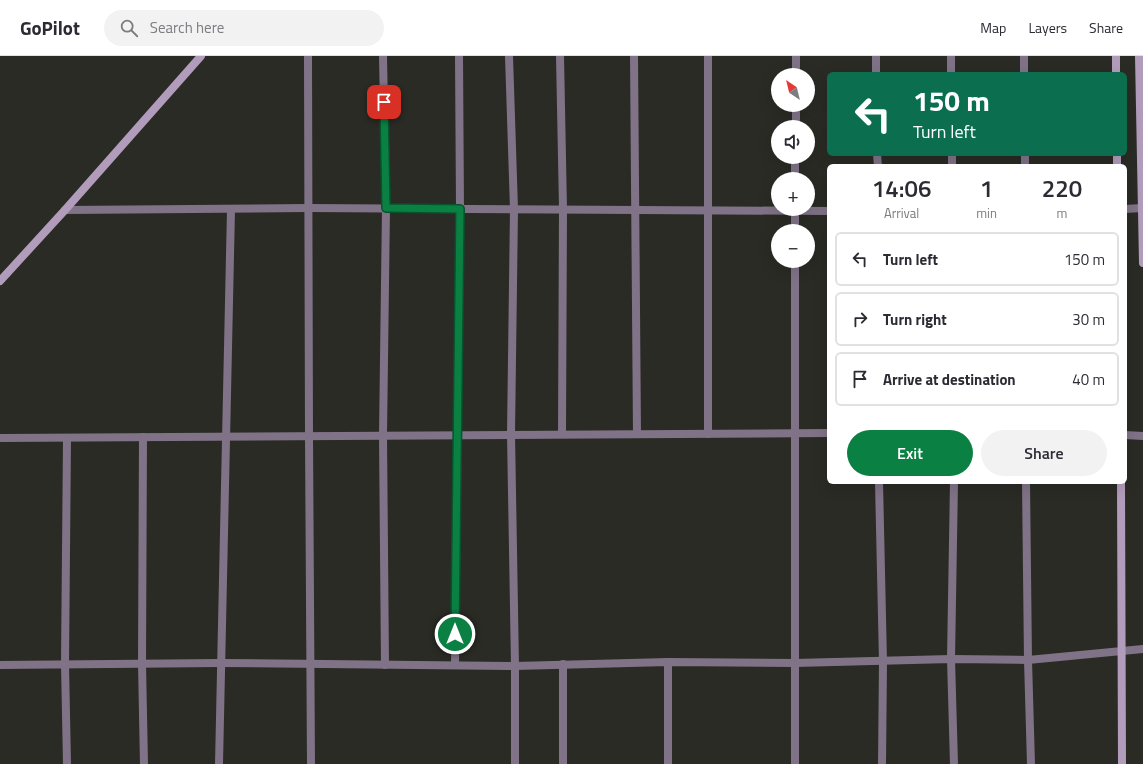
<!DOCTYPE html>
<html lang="en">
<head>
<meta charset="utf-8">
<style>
  :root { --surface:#fff; --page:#f2f2f3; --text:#2b2b33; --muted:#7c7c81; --line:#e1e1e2; --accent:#0b8043 }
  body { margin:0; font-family:"Titillium Web",sans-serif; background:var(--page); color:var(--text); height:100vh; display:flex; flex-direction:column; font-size:15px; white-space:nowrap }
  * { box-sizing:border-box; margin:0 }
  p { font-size:13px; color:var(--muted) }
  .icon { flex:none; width:22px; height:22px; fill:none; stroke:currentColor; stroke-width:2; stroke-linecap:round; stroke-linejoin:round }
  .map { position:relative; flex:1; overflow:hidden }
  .panel { position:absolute; left:827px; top:108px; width:300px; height:320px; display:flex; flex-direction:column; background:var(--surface); border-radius:6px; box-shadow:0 4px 16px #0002 }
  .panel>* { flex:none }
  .banner { position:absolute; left:827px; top:16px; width:300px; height:84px; border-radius:6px; box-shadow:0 4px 16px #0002; background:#0b6e4f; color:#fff; overflow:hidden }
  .needle { width:26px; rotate:325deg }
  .fabs { position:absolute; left:771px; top:12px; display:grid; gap:8px }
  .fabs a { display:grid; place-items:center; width:44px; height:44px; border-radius:50%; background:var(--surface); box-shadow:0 4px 16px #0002; font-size:20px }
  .pin { position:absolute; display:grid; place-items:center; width:34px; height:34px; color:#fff; margin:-17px; border-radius:8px; box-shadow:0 2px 6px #0006 }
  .me { position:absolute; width:44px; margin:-22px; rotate:0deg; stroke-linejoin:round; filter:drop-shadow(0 0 3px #0008) }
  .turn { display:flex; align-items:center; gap:14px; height:84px; padding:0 20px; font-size:18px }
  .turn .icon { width:52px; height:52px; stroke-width:2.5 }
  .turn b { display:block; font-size:28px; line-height:34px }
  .eta { display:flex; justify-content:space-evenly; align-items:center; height:68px; text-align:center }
  .eta b { font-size:24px; font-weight:600; line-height:28px }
  .action { display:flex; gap:8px; margin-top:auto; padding:8px 20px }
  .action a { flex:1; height:46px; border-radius:24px; background:var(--accent); color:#fff; font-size:16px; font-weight:600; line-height:46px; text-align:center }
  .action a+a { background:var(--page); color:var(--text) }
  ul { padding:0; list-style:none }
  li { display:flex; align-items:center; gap:12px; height:54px; margin:0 8px 6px; padding:0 12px; border:2px solid var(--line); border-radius:6px }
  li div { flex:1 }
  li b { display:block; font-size:15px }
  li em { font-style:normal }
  header { display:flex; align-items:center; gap:24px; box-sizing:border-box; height:56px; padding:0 20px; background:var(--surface); border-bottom:1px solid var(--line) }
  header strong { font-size:19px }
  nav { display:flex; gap:22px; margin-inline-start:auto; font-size:14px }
  .search { width:280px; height:36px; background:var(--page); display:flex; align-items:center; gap:10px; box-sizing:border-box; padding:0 14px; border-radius:22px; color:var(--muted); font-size:15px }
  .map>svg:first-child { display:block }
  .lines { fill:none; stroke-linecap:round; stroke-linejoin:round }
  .street { stroke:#807387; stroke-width:8 }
  .secondary { stroke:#b29cbc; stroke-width:8 }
  .route-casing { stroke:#07532c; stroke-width:10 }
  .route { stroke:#0b8043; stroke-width:7 }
</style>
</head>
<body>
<header>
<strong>GoPilot</strong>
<div class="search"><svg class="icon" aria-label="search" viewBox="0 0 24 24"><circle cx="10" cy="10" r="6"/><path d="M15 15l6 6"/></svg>Search here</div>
<nav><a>Map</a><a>Layers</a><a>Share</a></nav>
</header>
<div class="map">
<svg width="1143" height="708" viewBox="0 0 1143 708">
  <rect width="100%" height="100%" fill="#2a2b25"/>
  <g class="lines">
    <g class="street">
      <path d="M 308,0 L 309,380 L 311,708"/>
      <path d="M 383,0 L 386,152 L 383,379 L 385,609"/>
      <path d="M 509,0 L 514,153 L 511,378 L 515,610 L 515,708"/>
      <path d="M 560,0 L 563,153 L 562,378"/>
      <path d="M 634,0 L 637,378"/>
      <path d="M 876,0 L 876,18"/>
      <path d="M 951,0 L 951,18"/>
      <path d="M 1024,0 L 1024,18"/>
      <path d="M 796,19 L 796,0"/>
      <path d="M 796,71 L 796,49"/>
      <path d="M 877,98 L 878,110"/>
      <path d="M 952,98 L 952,110"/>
      <path d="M 1025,98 L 1025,110"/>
      <path d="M 795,123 L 795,101"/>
      <path d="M 795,153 L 795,175"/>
      <path d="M 1125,153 L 1142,152"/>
      <path d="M 65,154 L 308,152 L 829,155"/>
      <path d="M 795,205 L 795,708"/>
      <path d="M 708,378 L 708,0"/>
      <path d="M 1125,379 L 1143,380"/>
      <path d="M 143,381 L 142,608 L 144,708"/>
      <path d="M 0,382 L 829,377"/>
      <path d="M 879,426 L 883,606 L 882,708"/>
      <path d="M 954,426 L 951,603 L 954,708"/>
      <path d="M 1026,426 L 1028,604 L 1031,708"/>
      <path d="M 0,609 L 221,607 L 515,610 L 668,606 L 795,607 L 951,603 L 1028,604 L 1143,593"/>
      <path d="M 455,609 L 460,153 L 459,0"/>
      <path d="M 67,708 L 65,608 L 67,382"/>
      <path d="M 219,708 L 231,153"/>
      <path d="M 563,708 L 563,608"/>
      <path d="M 668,708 L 668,606"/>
    </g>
    <g class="secondary">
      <path d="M 1116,0 L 1116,18"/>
      <path d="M 1139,0 L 1143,207"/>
      <path d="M 1117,98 L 1117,110"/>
      <path d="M 0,225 L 65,154 L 201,0"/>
      <path d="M 1121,426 L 1122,708"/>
    </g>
  </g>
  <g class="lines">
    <defs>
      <path id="route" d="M 384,46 L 386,152 L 460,153 L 455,578"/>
    </defs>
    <use href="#route" class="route-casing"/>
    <use href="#route" class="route"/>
  </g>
</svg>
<div class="fabs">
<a><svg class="needle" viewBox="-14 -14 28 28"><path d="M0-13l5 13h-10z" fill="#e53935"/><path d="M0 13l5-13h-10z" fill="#7c7c81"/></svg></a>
<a><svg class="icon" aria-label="sound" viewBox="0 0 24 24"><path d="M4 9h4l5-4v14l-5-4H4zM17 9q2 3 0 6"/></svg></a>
<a>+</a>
<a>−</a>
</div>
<div class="pin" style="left:384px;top:46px;background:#d93025"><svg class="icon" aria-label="arrive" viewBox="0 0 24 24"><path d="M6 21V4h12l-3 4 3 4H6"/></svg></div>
<svg class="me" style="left:455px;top:578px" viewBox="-20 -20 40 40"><circle r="17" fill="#0b8043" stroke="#fff" stroke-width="3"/><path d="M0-11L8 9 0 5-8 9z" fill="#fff"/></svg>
<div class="banner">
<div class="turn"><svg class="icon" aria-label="left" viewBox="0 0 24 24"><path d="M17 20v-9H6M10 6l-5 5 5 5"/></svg><div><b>150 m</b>Turn left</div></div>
</div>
<section class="panel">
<div class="eta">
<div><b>14:06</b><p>Arrival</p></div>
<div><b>1</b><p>min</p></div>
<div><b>220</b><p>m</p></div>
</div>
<ul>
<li><svg class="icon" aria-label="left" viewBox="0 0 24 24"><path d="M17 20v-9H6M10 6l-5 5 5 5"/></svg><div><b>Turn left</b></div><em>150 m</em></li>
<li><svg class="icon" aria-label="right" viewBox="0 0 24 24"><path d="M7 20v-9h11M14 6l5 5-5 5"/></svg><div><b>Turn right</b></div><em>30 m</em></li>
<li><svg class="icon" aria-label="arrive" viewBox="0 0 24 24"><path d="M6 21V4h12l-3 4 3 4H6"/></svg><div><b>Arrive at destination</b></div><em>40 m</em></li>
</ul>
<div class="action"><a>Exit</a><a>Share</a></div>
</section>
</div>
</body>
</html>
